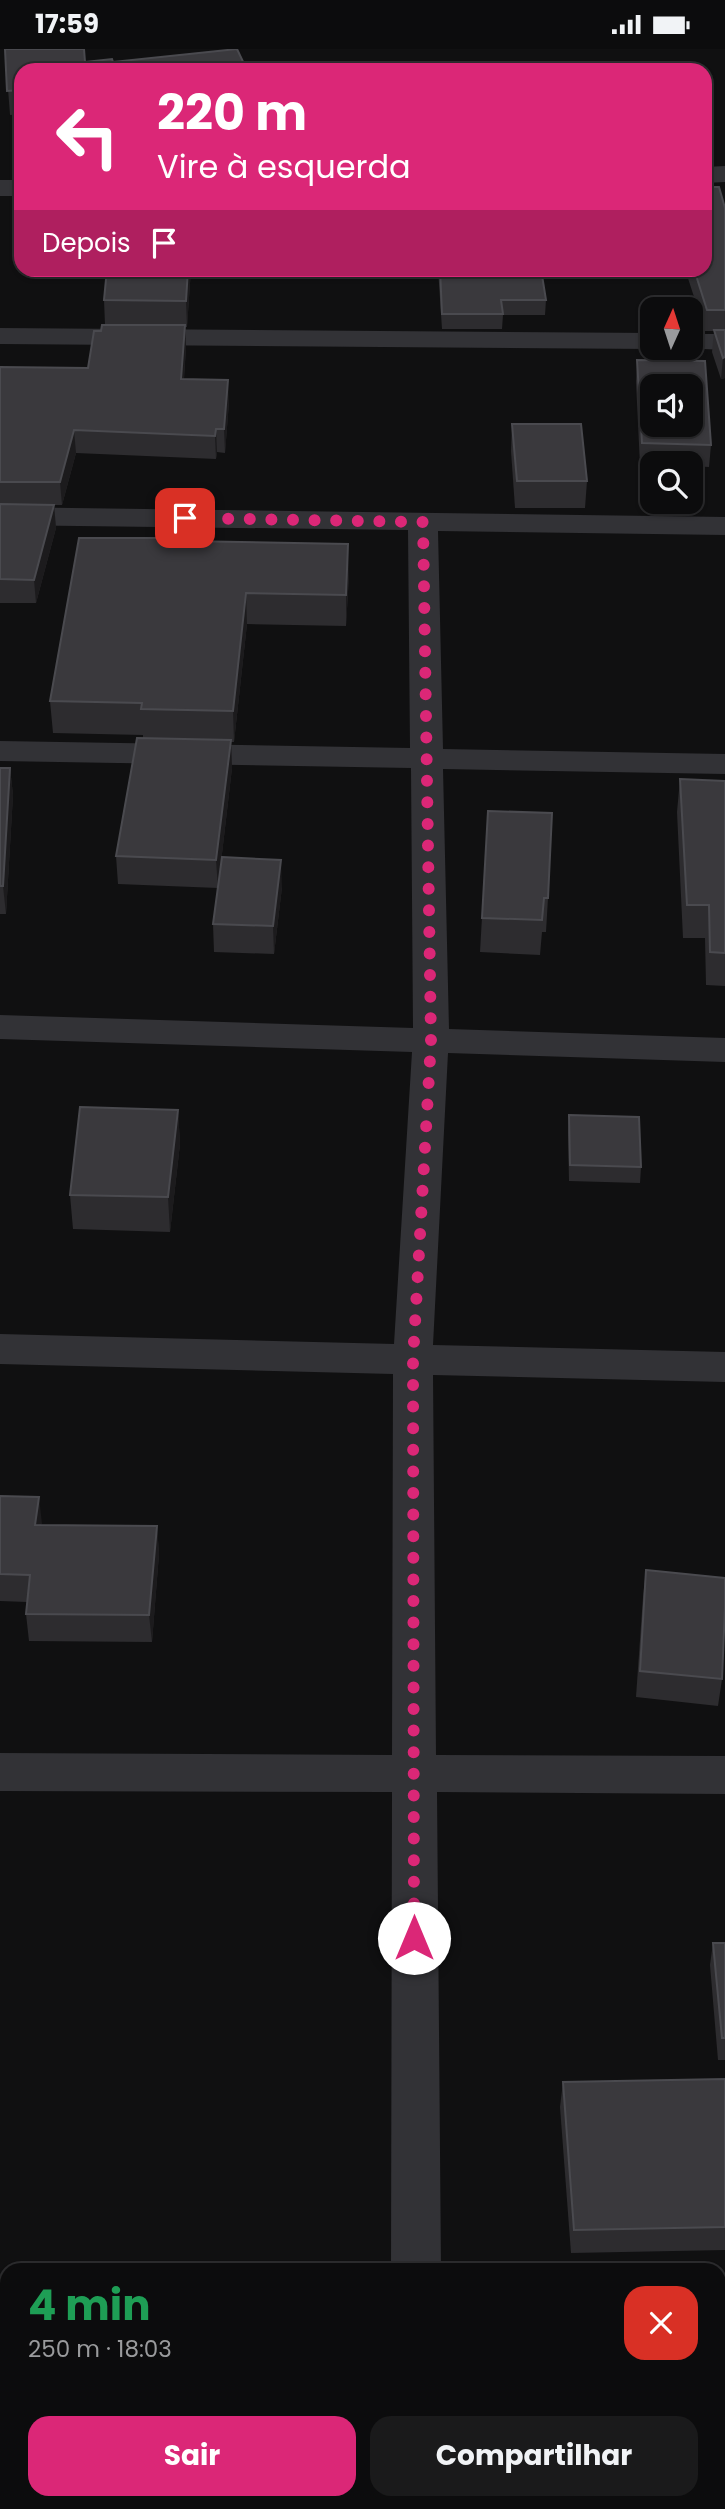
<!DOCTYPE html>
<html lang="pt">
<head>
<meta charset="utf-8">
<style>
  :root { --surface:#0c0c0d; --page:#1a1a1b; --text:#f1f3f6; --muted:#9a9b9d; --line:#2c2c2e; --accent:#db2777 }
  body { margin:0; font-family:Poppins,sans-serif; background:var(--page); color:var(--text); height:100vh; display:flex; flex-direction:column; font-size:26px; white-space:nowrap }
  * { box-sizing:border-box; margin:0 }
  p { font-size:23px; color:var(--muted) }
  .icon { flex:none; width:38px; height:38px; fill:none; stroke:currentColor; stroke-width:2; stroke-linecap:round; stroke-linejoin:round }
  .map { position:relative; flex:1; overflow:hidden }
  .panel { position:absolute; left:0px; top:2214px; width:726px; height:247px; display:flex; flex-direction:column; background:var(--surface); border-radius:21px 21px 0 0; box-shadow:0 2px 5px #0004,0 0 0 2px var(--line) }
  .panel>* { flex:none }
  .guide { position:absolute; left:14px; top:14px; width:698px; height:214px; border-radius:21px; box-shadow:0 2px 5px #0004,0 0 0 2px var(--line); background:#db2777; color:#fff; overflow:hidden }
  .needle { width:46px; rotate:3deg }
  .tools { position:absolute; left:640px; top:248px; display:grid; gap:14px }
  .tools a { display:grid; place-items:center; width:63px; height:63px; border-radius:14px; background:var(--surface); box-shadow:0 2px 5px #0004,0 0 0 2px var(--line); font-size:35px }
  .pin { position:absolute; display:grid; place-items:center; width:60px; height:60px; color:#fff; margin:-30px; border-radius:14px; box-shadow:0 4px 10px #0006 }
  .me { position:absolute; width:77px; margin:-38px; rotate:0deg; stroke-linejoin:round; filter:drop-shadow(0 0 5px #0008) }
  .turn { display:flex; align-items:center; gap:24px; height:147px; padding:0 28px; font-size:32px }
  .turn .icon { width:91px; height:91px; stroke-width:2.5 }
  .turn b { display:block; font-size:49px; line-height:60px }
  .then { display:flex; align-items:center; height:66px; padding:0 28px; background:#0003; gap:14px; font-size:26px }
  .round { display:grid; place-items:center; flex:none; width:74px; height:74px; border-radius:21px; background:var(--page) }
  .head { display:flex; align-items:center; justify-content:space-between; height:119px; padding:0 28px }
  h1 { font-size:42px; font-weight:700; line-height:52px; color:#1e9e55 }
  .button { display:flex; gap:14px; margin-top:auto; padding:14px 28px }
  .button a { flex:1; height:80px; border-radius:21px; background:var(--accent); color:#fff; font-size:28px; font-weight:700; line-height:80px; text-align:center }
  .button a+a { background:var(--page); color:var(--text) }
  .status { display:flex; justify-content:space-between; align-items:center; height:49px; padding:0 35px; background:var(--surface); direction:ltr }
  .status svg { height:19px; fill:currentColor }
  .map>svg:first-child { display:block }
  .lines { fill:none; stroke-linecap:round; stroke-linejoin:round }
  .minor { fill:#323236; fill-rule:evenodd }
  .wall { fill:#2d2c2f }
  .shaded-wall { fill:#1c1b1d }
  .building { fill:#3a393d; stroke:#4a4a4f; stroke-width:2; fill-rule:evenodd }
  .route { stroke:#db2777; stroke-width:12; stroke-dasharray:0 21.6 }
</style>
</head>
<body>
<div class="status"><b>17:59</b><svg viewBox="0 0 49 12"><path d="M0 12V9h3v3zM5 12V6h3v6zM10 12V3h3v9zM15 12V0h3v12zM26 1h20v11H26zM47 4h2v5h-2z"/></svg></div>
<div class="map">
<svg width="725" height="2460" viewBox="0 0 725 2460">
  <rect width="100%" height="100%" fill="#101011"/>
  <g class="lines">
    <g class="minor">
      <path d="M 725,117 L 725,133 L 705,134 L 705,118 Z"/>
      <rect x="0" y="131" width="21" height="16"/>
      <path d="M 0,279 L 653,284 L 653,299 L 657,299 L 653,300 L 0,295 Z"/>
      <path d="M 691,285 L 725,285 L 725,301 L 683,299 L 691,299 Z"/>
      <path d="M 0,458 L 725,468 L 725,486 L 438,482 L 443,700 L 725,705 L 725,725 L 443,720 L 449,980 L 725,989 L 725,1013 L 448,1004 L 433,1296 L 725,1303 L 725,1333 L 433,1326 L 436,1706 L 725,1707 L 725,1745 L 437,1743 L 441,2221 L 391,2221 L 392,1743 L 0,1742 L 0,1704 L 392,1706 L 393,1325 L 0,1315 L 0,1285 L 394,1295 L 412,1003 L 0,990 L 0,966 L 413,979 L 411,719 L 0,712 L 0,692 L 410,699 L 408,481 L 0,476 Z"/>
      <path d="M 0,2282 L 7,2283 L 7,2333 L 0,2332 Z"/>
      <path d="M 725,2300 L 725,2350 L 719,2351 L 719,2301 Z"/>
      <path d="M 400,2454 L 452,2454 L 453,2460 L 399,2460 Z"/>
    </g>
  </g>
  <g class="wall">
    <path d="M 5,0 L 85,13 L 113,13 L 247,21 L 21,21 L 21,65 L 10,66 Z"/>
    <path d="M 725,159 L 725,329 L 721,330 L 712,303 L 714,282 L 705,282 L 685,220 L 705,220 Z"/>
    <path d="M 191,220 L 187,278 L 185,278 L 186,299 L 184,330 L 229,353 L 225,404 L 217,403 L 216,410 L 76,404 L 62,456 L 54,456 L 56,479 L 36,554 L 0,554 L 0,318 L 88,319 L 101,282 L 105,276 L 104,251 Z"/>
    <path d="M 438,220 L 541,220 L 546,251 L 545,266 L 503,266 L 502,280 L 442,280 Z"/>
    <path d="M 637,311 L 711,396 L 709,418 L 691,417 L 691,415 L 653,415 L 653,416 L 640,416 L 636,333 Z"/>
    <path d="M 512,375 L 587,432 L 585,459 L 515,459 L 511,402 Z"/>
    <path d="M 183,492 L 349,526 L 346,577 L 247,575 L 234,693 L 231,693 L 232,719 L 218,839 L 118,835 L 116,807 L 143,690 L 143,686 L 53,684 L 50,652 Z"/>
    <path d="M 0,719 L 10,719 L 13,746 L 6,865 L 0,865 Z"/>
    <path d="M 680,730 L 725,732 L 725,937 L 706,936 L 705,889 L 683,889 L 677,763 Z"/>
    <path d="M 488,762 L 548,849 L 546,883 L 542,883 L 540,906 L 480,903 Z"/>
    <path d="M 282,838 L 274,905 L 214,903 L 213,875 Z"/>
    <path d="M 178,1061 L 180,1095 L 170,1183 L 73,1180 L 70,1146 Z"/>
    <path d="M 569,1066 L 641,1118 L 640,1134 L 569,1132 L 568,1083 Z"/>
    <path d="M 0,1447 L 42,1476 L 157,1477 L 159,1505 L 152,1593 L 29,1592 L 26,1565 L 27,1553 L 0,1552 Z"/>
    <path d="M 646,1521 L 722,1630 L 718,1657 L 636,1648 L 643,1548 Z"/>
    <path d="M 713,1894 L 725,1894 L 725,2011 L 718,2011 L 710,1916 Z"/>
    <path d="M 725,2030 L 725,2201 L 571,2204 L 560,2058 L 563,2033 Z"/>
  </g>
  <g class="shaded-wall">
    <path d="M 188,220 L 191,220 L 187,278 L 186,252 Z"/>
    <path d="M 185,276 L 186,299 L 182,353 L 181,330 Z"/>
    <path d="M 725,308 L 725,329 L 721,330 L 723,309 Z"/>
    <path d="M 228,331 L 229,353 L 225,404 L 224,380 Z"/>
    <path d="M 216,380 L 217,403 L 216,410 L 215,387 Z"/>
    <path d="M 74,381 L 76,404 L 62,456 L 60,433 Z"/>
    <path d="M 54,456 L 56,479 L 36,554 L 34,531 Z"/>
    <path d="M 348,495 L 349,526 L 346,577 L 346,546 Z"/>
    <path d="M 246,544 L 247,575 L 234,693 L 233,662 Z"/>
    <path d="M 231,691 L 232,719 L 218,839 L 216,811 Z"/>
    <path d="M 10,719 L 13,746 L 6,865 L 3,837 Z"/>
    <path d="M 281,811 L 282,838 L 274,905 L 273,877 Z"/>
    <path d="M 178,1061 L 180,1095 L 170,1183 L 168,1148 Z"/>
    <path d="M 39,1448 L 42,1475 L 35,1476 Z"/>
    <path d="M 157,1477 L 159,1505 L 152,1593 L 149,1566 Z"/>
    <path d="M 4,2358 L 7,2373 L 7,2404 L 3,2460 L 0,2460 L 0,2414 Z"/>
  </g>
  <g class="building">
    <path d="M 5,0 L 84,0 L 85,13 L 112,10 L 113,13 L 237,0 L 247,21 L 21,21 L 21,41 L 7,42 Z"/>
    <path d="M 705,138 L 719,138 L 725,159 L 725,261 L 707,261 L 694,220 L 705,220 Z"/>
    <path d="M 107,220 L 188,220 L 186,252 L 104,251 Z"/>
    <path d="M 440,220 L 541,220 L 546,251 L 501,251 L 503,265 L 442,265 Z"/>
    <path d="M 102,276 L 185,276 L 181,330 L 228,331 L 224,380 L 216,380 L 215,387 L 74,381 L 60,433 L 0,433 L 0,318 L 88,319 L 94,282 L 101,282 Z"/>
    <path d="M 714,281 L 725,281 L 725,308 L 723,309 Z"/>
    <path d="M 637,311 L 705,312 L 711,396 L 642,394 ZM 653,338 L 691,338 L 691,376 L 653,376 Z"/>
    <path d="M 512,375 L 581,375 L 587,432 L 517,432 Z"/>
    <path d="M 0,455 L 54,456 L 34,531 L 0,530 Z"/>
    <path d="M 79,489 L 183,489 L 183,492 L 348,495 L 346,546 L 246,544 L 233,662 L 141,660 L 142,654 L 50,652 Z"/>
    <path d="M 137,689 L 231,691 L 216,811 L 116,807 Z"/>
    <path d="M 0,719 L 10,719 L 3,837 L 0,837 Z"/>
    <path d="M 680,730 L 725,732 L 725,904 L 710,903 L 709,856 L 687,856 Z"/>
    <path d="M 488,762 L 552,764 L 548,849 L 544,849 L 542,871 L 482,869 Z"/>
    <path d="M 222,808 L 281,811 L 273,877 L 213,875 Z"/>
    <path d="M 80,1058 L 178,1061 L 168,1148 L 70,1146 Z"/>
    <path d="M 569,1066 L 639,1068 L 641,1118 L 570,1116 Z"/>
    <path d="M 0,1447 L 39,1448 L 35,1476 L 157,1477 L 149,1566 L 26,1565 L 30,1526 L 0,1525 Z"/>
    <path d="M 646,1521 L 725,1529 L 725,1558 L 722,1630 L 640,1622 Z"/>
    <path d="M 713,1894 L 725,1894 L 725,1989 L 722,1989 Z"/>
    <path d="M 725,2030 L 725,2178 L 574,2181 L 563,2033 Z"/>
    <path d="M 0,2358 L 4,2358 L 0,2414 Z"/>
    <rect x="165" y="2454" width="116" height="6"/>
  </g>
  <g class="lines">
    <path class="route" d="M 185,469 L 423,473 L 431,992 L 413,1310 L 414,1889"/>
  </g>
</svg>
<div class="tools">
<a><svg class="needle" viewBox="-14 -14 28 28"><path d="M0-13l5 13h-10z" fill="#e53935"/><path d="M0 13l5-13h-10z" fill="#9a9b9d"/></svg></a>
<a><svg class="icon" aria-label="sound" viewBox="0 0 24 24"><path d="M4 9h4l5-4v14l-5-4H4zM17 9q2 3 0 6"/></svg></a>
<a><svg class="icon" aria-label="search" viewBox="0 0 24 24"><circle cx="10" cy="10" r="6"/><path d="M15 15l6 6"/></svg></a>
</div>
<div class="pin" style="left:185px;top:469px;background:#d93025"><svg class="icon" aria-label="arrive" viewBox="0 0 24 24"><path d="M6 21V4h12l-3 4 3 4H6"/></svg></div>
<svg class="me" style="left:414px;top:1889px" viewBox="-20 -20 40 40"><circle r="19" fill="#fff"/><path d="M0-13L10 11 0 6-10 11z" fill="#db2777"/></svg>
<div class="guide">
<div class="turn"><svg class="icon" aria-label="left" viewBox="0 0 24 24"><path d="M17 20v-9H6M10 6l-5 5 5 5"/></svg><div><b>220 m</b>Vire à esquerda</div></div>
<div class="then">Depois<svg class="icon" aria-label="arrive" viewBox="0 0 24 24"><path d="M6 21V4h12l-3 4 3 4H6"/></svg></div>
</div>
<section class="panel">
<div class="head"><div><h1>4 min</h1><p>250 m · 18:03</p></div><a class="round" style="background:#d93025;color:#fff"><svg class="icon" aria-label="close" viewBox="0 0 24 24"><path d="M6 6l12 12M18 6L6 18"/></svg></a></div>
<div class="button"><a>Sair</a><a>Compartilhar</a></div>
</section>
</div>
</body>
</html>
